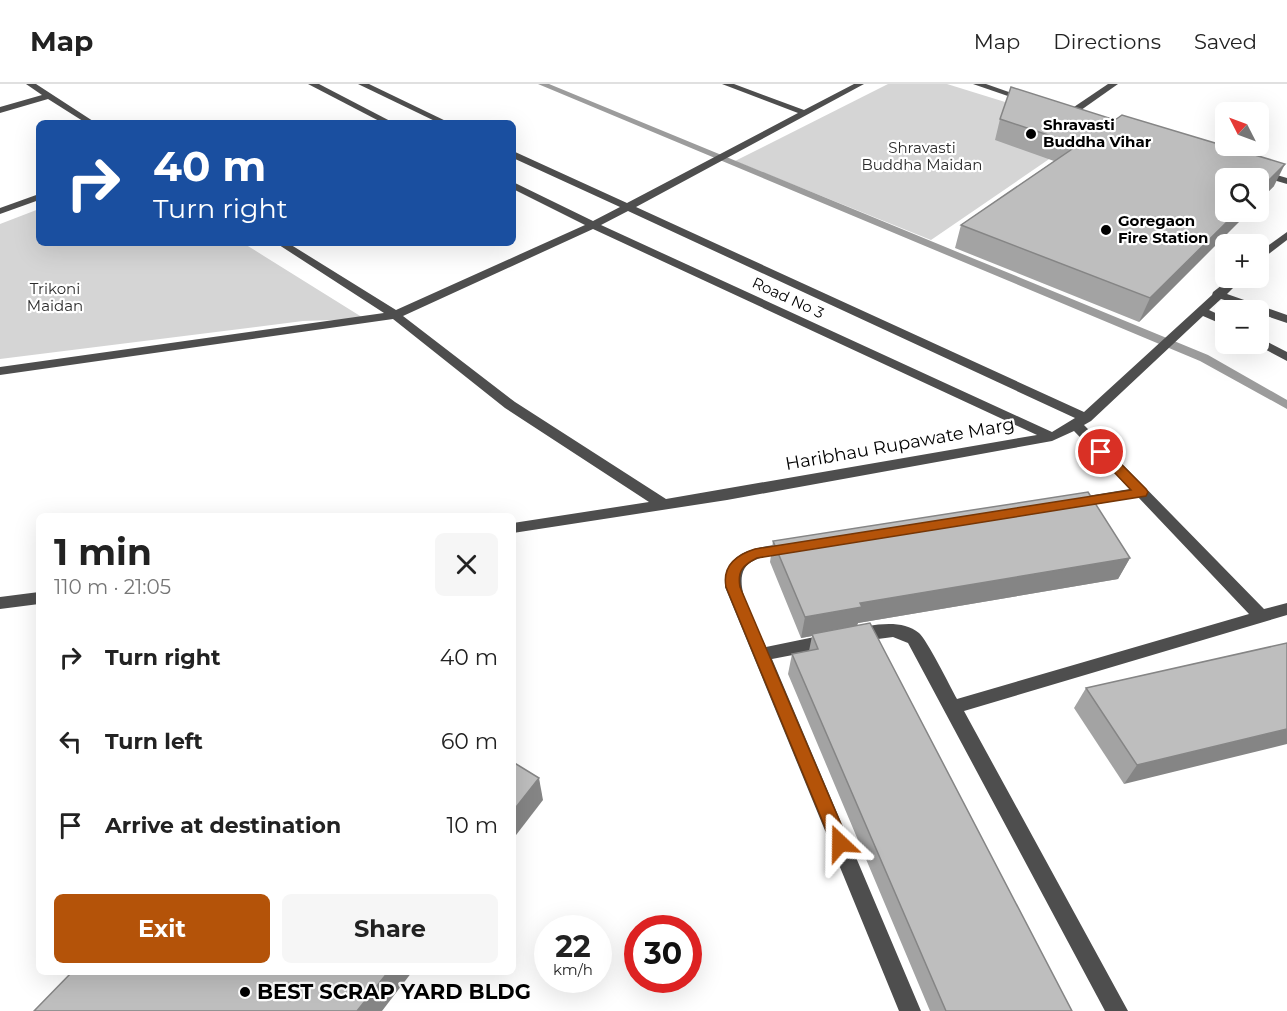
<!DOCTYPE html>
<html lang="en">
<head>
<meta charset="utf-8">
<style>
  :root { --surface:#fff; --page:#f6f6f6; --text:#222; --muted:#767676; --line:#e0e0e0; --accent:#b45309 }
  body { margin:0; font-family:Montserrat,sans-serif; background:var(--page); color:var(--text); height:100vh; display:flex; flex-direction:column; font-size:22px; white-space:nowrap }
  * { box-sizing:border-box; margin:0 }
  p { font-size:20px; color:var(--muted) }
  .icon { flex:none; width:33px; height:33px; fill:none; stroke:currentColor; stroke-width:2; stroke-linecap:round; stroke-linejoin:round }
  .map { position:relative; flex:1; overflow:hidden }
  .drawer { position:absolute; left:36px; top:429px; width:480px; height:462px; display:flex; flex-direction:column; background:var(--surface); border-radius:9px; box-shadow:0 6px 24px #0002 }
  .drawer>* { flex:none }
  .banner { position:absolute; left:36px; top:36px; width:480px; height:126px; border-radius:9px; box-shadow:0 6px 24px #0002; background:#1a4fa0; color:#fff; overflow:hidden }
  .needle { width:39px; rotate:312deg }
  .fabs { position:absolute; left:1215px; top:18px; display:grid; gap:12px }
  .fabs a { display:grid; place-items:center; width:54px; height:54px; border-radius:9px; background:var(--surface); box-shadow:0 6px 24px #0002; font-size:30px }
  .speed { position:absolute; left:534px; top:831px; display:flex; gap:12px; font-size:30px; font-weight:700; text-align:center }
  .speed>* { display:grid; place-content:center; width:78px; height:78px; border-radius:50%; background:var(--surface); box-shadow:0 6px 24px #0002; line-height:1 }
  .speed small { font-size:15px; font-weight:400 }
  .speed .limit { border:9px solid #d22; background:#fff; color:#111 }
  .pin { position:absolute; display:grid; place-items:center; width:51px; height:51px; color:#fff; margin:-26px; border:3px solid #fff; border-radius:50%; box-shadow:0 2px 6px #0007 }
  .me { position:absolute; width:66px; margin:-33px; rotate:337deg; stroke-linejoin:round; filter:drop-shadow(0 0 4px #0008) }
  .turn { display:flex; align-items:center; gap:21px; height:126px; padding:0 18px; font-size:27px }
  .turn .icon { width:78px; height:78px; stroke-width:2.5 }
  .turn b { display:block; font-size:42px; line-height:51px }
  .round { display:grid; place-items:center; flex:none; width:63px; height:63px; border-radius:9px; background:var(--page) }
  .head { display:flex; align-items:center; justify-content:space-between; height:102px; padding:0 18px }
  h1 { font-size:36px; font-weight:700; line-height:45px }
  .cta { display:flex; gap:12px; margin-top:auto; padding:12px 18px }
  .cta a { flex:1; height:69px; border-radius:9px; background:var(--accent); color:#fff; font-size:24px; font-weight:700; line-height:69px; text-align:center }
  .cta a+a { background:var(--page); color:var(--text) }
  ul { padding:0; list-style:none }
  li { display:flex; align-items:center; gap:18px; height:84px; padding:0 18px }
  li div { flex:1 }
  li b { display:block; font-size:22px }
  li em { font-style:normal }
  header { display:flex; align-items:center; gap:36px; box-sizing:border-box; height:84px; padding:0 30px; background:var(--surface); border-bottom:2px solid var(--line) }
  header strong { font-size:28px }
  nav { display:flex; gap:33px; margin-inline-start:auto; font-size:21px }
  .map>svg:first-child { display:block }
  .green { fill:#d5d5d5 }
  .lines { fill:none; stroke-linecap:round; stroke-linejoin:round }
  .stream { fill:#9c9c9c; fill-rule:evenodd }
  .minor { fill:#4e4e4e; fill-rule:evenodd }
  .wall { fill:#a3a3a3 }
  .shaded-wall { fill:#858585 }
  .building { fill:#bebebe; stroke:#858585; stroke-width:1.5 }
  .route { fill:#b45309; stroke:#753606; stroke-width:1.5 }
  .poi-dot { fill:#000; stroke:#fff; stroke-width:2 }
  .labels { text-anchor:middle; stroke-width:4.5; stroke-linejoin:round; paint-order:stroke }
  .far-poi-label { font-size:15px; font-weight:bold; fill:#000; stroke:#fff; text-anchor:start }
  .far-park-label { font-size:15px; fill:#2c2c2c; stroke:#fff }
  .far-street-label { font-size:15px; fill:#000; stroke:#fff }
  .street-label { font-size:18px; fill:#000; stroke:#fff }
  .near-poi-label { font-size:21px; font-weight:bold; fill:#000; stroke:#fff; text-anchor:start }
</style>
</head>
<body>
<header>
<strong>Map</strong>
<nav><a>Map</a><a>Directions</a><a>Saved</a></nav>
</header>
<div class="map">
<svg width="1287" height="927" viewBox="0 0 1287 927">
  <rect width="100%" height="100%" fill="#fff"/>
  <g class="green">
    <path d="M 888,0 L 947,0 L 1093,45 L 931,156 L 735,77 Z"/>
    <path d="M 39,125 L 39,159 L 243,159 L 365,235 L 303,237 L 0,275 L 0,140 Z"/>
  </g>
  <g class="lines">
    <path class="stream" d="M 538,0 L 549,0 L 1208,271 L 1287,316 L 1287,325 L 1200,277 Z"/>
    <g class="minor">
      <path d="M 26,0 L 36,0 L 96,39 L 86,39 L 48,15 L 0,29 L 0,23 L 42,11 Z"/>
      <path d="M 308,0 L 319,0 L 394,39 L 383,39 Z"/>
      <path d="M 358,0 L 369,0 L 450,39 L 439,39 Z"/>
      <path d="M 722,0 L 734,0 L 804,26 L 854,0 L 864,0 L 636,123 L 1084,328 L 1212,211 L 1213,208 L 1231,194 L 1243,194 L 1227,210 L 1287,231 L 1287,239 L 1258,229 L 1258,226 L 1221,215 L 1209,226 L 1226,234 L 1226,242 L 1203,232 L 1091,337 L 1084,341 L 1264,525 L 1287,519 L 1287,531 L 964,627 L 1128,927 L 1105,927 L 908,559 L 893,553 L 855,558 L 849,557 L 847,552 L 849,547 C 869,541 901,534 919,549 C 927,556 950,602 957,615 L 1249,530 L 1138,413 L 1074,424 L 1069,423 L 1067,419 L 1069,415 L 1130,405 L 1074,347 L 1052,357 L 727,416 L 513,449 L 513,439 L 649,418 L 505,324 L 393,235 L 0,291 L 0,283 L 384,229 L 276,159 L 288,159 L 396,226 L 585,141 L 513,105 L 513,98 L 593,137 L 620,123 L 513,74 L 513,67 L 627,119 L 798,29 ZM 628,127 L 1075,334 L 1052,348 L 601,141 ZM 593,145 L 1037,351 L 666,415 L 515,318 L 403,232 Z"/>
      <path d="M 973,0 L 986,0 L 1032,16 L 1025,18 Z"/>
      <path d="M 1108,0 L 1118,0 L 1074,31 L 1068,31 L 1068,27 Z"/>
      <path d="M 1260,86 L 1287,94 L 1287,100 L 1257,91 L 1255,89 Z"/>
      <path d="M 39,110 L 39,116 L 0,130 L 0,124 Z"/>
      <path d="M 1287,148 L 1287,156 L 1258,178 L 1258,169 Z"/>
      <path d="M 1258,253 L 1287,268 L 1287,277 L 1255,260 L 1258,260 Z"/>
      <path d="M 792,459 L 797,460 L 800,464 L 797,468 C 784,472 768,470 755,476 C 723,489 757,541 766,563 L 829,550 L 835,552 L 837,557 L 835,562 L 829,564 L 772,575 L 921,927 L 899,927 L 725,503 C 724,463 761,463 792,459 Z"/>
      <path d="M 39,508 L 39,520 L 0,525 L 0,513 Z"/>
    </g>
  </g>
  <g class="wall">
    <path d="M 1000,35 L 1274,102 L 1139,238 L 955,164 L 961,141 L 1054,77 L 995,56 Z"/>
    <path d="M 773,457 L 1130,474 L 1118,495 L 858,539 L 857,541 L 1072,927 L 930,927 L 788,590 L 792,570 L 809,567 L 812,552 L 801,554 L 770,478 Z"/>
    <path d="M 1287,559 L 1124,700 L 1074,624 L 1086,604 Z"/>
  </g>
  <g class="shaded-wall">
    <path d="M 1285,80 L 1274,102 L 1258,118 L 1258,107 Z"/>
    <path d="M 1237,128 L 1249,128 L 1139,238 L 1150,214 Z"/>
    <path d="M 1130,474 L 1118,495 L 858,539 L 856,544 L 812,550 L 812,552 L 801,554 L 805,533 L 860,519 Z"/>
    <path d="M 1287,645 L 1287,660 L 1124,700 L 1137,681 Z"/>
    <path d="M 539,694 L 543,716 L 513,755 L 513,727 Z"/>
    <path d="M 388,888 L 412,888 L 382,927 L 357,927 Z"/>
  </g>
  <g class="building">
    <path d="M 1011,3 L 1115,36 L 1122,31 L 1285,80 L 1258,107 L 1258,94 L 1226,94 L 1226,128 L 1237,128 L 1150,214 L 961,141 L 1078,61 L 1000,35 Z"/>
    <path d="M 1088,408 L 1130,474 L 860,519 L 862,523 L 805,533 L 773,457 Z"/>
    <path d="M 870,539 L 1072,927 L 946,927 L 792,570 L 818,565 L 812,550 Z"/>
    <path d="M 1287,559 L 1287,645 L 1137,681 L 1086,604 Z"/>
    <path d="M 513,678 L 539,694 L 513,727 Z"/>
    <path d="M 72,888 L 388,888 L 357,927 L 34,927 Z"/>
  </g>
  <path class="route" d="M 1101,363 L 1106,365 L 1146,405 L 1148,408 L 1146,412 L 757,474 C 743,481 737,487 740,503 L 849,759 L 846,765 L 840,767 L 834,765 L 726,503 C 722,482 736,471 755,465 L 1131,406 L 1097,370 L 1095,368 Z"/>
  <g class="poi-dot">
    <circle cx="1031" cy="50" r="6"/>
    <circle cx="1106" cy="146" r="6"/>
    <circle cx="245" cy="908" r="6"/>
  </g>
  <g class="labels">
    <g class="far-poi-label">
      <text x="1043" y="46">Shravasti<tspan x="1043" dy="17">Buddha Vihar</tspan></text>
      <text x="1118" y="142">Goregaon<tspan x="1118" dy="17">Fire Station</tspan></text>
    </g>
    <g class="far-park-label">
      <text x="922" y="69">Shravasti<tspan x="922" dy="17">Buddha Maidan</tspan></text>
      <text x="55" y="210">Trikoni<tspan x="55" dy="17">Maidan</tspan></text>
    </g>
    <g class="far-street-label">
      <text transform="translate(788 214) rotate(25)" y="5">Road No 3</text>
    </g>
    <g class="street-label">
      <text transform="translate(900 360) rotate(-10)" y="6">Haribhau Rupawate Marg</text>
    </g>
    <g class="near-poi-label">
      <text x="257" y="915">BEST SCRAP YARD BLDG</text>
    </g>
  </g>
</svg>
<div class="fabs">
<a><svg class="needle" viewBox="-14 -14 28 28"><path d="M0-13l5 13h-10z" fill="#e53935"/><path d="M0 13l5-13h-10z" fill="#767676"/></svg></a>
<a><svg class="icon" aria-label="search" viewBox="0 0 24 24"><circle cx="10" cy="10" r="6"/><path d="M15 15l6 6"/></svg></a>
<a>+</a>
<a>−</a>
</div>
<div class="speed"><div>22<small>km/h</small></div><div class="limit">30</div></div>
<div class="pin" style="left:1101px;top:368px;background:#d93025"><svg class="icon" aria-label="arrive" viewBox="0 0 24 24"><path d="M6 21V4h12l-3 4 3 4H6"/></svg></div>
<svg class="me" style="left:840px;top:759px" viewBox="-20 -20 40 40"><path d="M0-17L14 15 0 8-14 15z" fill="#b45309" stroke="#fff" stroke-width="4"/></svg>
<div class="banner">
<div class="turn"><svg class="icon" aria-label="right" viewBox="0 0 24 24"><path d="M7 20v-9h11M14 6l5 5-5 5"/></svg><div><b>40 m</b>Turn right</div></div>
</div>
<section class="drawer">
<div class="head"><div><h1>1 min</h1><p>110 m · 21:05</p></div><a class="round"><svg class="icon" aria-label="close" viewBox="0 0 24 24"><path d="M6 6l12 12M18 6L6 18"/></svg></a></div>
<ul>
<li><svg class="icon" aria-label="right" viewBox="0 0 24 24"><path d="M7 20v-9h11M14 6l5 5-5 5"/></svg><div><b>Turn right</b></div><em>40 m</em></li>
<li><svg class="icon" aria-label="left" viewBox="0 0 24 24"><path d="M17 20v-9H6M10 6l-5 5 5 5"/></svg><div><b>Turn left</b></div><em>60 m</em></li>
<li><svg class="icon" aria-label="arrive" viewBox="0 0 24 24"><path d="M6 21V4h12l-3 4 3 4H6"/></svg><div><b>Arrive at destination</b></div><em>10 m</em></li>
</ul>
<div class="cta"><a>Exit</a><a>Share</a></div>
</section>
</div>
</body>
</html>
